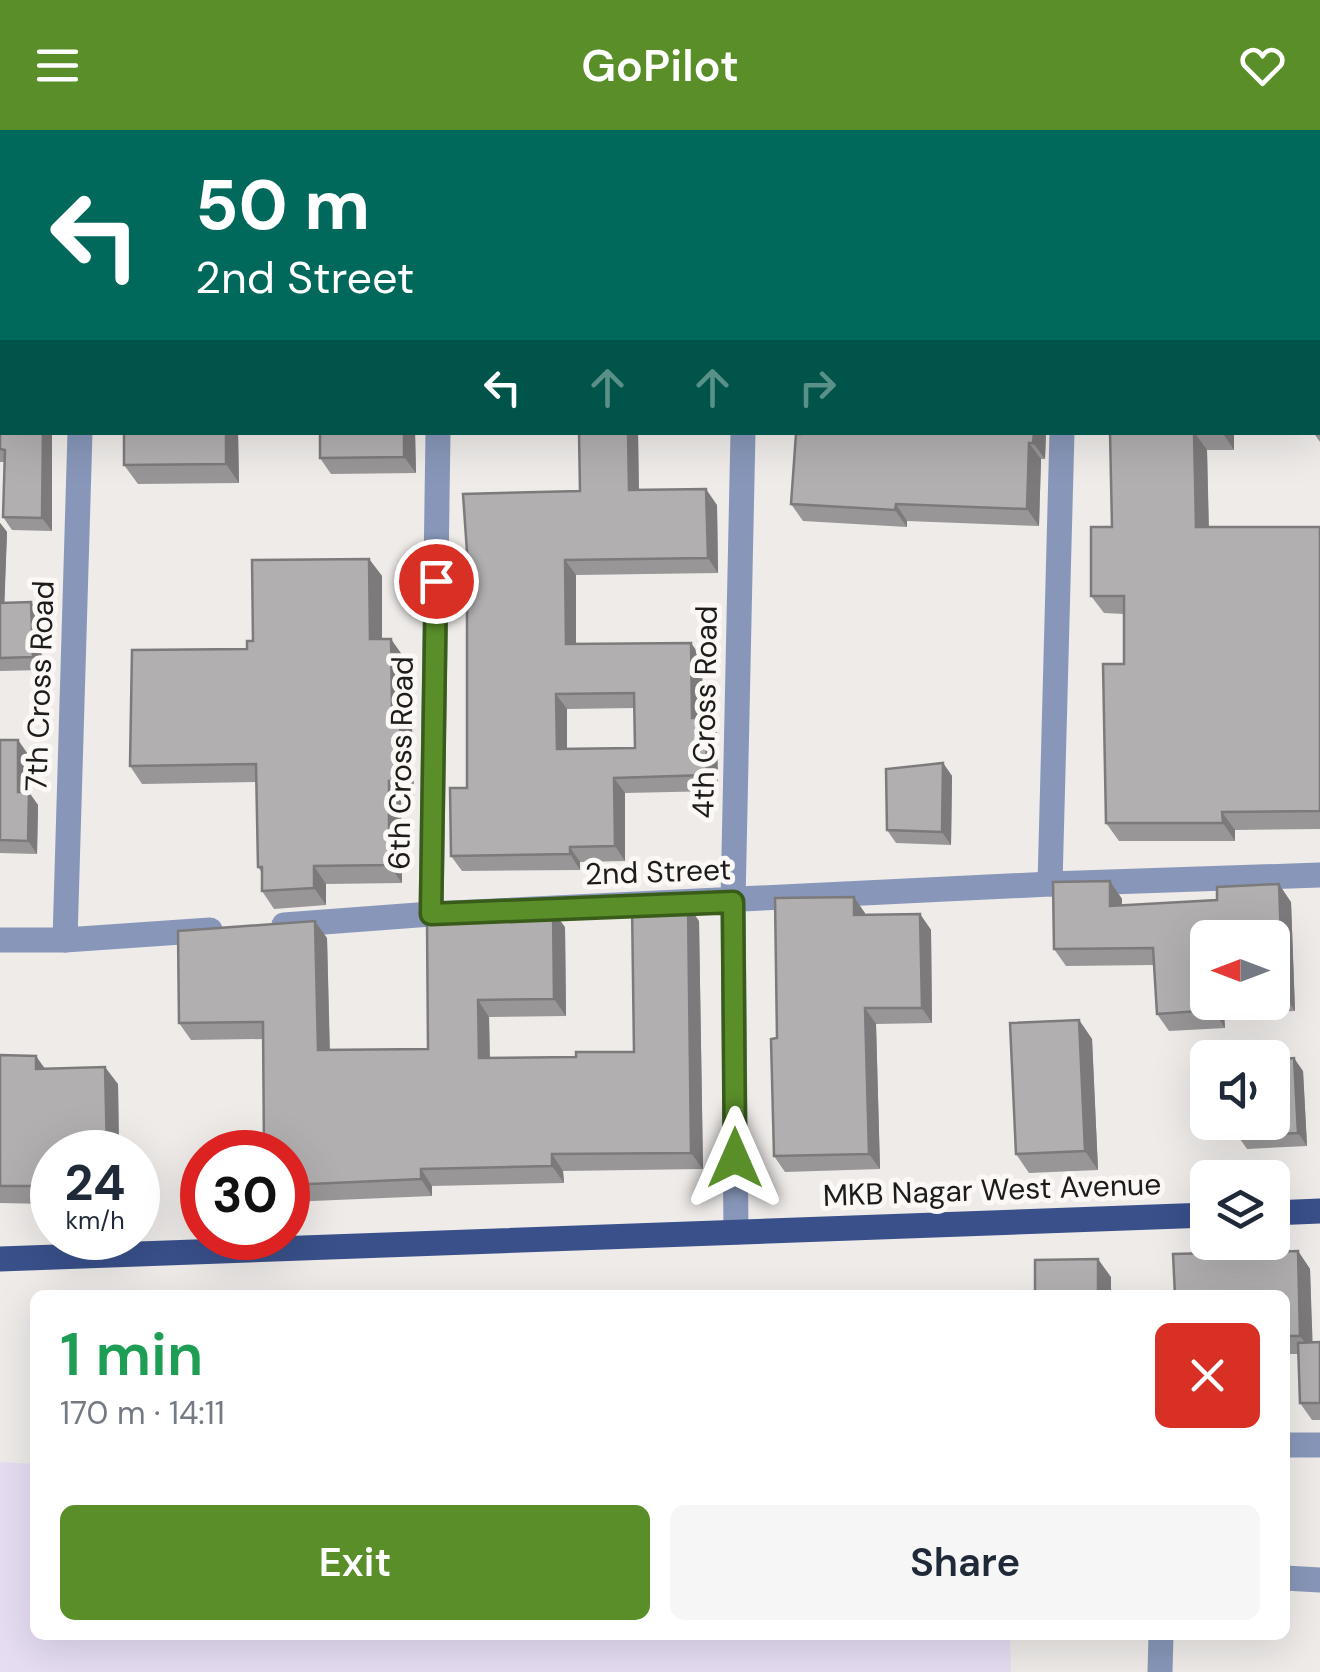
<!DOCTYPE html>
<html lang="en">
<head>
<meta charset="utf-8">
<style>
  :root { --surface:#fff; --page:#f6f6f7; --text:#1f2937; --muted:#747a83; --accent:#598e29 }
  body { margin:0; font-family:"DM Sans",sans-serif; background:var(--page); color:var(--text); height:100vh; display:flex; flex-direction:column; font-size:38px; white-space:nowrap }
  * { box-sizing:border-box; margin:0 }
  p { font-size:32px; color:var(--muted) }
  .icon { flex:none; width:55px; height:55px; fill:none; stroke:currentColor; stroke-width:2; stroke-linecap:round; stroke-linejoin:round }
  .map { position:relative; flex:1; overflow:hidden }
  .side { position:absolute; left:30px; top:1160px; width:1260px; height:350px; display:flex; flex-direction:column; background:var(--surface); border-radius:15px; box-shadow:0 10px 40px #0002 }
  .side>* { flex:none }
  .top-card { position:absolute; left:0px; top:0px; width:1320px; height:305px; box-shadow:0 10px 40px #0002; background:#00695c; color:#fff; overflow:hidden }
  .needle { width:65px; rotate:270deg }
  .controls { position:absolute; left:1190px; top:790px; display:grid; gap:20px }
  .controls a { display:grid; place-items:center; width:100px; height:100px; border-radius:15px; background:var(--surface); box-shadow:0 10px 40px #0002; font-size:50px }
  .speed { position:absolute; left:30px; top:1000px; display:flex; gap:20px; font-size:50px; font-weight:700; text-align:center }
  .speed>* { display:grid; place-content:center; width:130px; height:130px; border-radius:50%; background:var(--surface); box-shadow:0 10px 40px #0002; line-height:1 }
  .speed small { font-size:25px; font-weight:400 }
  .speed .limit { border:15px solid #d22; background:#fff; color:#111 }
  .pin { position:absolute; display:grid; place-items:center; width:85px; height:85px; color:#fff; margin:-42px; border:5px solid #fff; border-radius:50%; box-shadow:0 2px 10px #0007 }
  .me { position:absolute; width:110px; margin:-55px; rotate:0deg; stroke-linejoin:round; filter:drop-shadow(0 0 8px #0008) }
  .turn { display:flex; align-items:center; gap:35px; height:210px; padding:0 30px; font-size:45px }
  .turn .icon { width:130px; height:130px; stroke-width:2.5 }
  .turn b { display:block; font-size:70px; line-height:85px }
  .lanes { display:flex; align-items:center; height:95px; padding:0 30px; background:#0003; justify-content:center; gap:50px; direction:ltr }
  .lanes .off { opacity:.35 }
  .round { display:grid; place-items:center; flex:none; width:105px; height:105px; border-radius:15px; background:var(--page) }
  .head { display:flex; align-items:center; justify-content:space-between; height:170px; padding:0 30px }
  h1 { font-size:60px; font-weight:600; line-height:75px; color:#1e9e55 }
  .button { display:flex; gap:20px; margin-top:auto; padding:20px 30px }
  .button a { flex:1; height:115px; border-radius:15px; background:var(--accent); color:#fff; font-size:40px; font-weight:600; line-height:115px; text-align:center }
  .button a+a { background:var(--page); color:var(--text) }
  header { display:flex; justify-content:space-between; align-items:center; height:130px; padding:0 30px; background:var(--accent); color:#fff; font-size:45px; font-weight:600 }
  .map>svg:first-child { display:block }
  .industrial { fill:#e6ddf3 }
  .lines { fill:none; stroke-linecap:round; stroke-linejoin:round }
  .minor { stroke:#8897b9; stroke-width:25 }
  .major { stroke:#39508a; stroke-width:25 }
  .wall { fill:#999697; fill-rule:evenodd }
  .shaded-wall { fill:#7d7a7b }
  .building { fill:#b2afb0; stroke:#7d7a7b; stroke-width:2.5; fill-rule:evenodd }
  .route-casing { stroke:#3a5c1b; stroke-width:25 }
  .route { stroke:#598e29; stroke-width:18 }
  .labels { text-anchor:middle; stroke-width:10; stroke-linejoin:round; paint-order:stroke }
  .street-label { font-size:30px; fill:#1d1c1b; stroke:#fbf8f6 }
</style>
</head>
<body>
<header><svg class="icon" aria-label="menu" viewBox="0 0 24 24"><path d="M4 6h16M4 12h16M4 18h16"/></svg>GoPilot<svg class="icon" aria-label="heart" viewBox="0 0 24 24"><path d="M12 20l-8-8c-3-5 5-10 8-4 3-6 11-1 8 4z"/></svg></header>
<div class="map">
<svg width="1320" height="1542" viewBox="0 0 1320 1542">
  <rect width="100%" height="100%" fill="#eeebe9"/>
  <path class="industrial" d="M 0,1332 L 35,1334 L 35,1505 L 1010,1505 L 1011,1542 L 0,1542 Z"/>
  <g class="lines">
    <g class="minor">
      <path d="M 89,2 L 89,0"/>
      <path d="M 443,2 L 443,0"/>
      <path d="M 749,2 L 749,0"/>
      <path d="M 1050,754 L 1062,302"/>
      <path d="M 431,784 L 438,302"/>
      <path d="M 284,795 L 431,784 L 1050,754 L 1320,745"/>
      <path d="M 0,810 L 65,810 L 210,800"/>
      <path d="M 65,810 L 80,302"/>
      <path d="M 736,1102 L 733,772 L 743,302"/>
      <path d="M 1285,1315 L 1320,1315"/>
      <path d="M 1285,1448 L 1320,1450"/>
      <path d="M 1160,1542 L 1161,1505"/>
    </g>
    <g class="major">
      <path d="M 1272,1083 L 1320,1081"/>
      <path d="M 0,1129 L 1208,1085"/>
    </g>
  </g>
  <g class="wall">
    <path d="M 1320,0 L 1320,312 L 1313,302 L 1318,302 L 1318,2 Z"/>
    <path d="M 0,193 L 52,401 L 12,400 L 3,387 L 5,332 L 0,332 Z"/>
    <path d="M 124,302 L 238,302 L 239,353 L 138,354 L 124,335 Z"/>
    <path d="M 415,302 L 416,343 L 331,344 L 320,328 Z"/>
    <path d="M 579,302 L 638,302 L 639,360 L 717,375 L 718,443 L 576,445 L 576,514 L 702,528 L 703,588 L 706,588 L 717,603 L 718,661 L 625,663 L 625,731 L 580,732 L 580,740 L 462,741 L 451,726 L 467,658 L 580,361 ZM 634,578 L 635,618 L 567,619 L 567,579 Z"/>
    <path d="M 801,302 L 1046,302 L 1045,329 L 1041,329 L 1039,396 L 907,391 L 907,397 L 803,391 L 791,374 Z"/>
    <path d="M 1110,302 L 1234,302 L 1234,320 L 1207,320 L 1209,397 L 1320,397 L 1320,699 L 1235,700 L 1235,711 L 1119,711 L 1106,693 L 1124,534 L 1124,484 L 1104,483 L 1091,466 L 1112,397 Z"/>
    <path d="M 0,393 L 7,402 L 4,473 L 31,472 L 40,485 L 42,540 L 0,541 Z"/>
    <path d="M 369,429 L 382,446 L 382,509 L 403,526 L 404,584 L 412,596 L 414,668 L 401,669 L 402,753 L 326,754 L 326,775 L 274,779 L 262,761 L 262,743 L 258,737 L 256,652 L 142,654 L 130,636 L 247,519 L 253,511 Z"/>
    <path d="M 0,610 L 18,610 L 27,623 L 27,662 L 38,675 L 37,724 L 0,723 Z"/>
    <path d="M 943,633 L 952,646 L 951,715 L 896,713 L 887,700 Z"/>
    <path d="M 1110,751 L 1122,769 L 1122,776 L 1291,772 L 1295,881 L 1224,884 L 1225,898 L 1169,901 L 1157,884 L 1154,835 L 1066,836 L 1054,819 ZM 1208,808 L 1272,808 L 1272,872 L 1208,872 Z"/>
    <path d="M 865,783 L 865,785 L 920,784 L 931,800 L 932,893 L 876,894 L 880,1039 L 785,1042 L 774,1026 L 777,908 Z"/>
    <path d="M 699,791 L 703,1039 L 563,1041 L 564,1053 L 432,1056 L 432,1066 L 288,1072 L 288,1022 L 263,909 L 191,910 L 179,893 L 327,808 L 330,920 L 428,919 L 427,793 L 565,797 L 566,886 L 489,887 L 490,928 L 576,927 L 634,922 Z"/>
    <path d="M 1079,890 L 1092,909 L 1098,1040 L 1029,1043 L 1016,1024 Z"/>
    <path d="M 0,925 L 45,938 L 118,954 L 119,1022 L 52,1022 L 52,1065 L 47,1065 L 47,1074 L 0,1073 Z"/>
    <path d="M 1303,941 L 1307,1016 L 1247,1019 L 1238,1006 Z"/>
    <path d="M 1298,1121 L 1310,1139 L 1312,1213 L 1320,1212 L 1320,1290 L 1312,1290 L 1300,1273 L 1299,1224 L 1285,1224 L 1285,1165 Z"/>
  </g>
  <g class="shaded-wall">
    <path d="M 43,302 L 52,302 L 52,401 L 42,388 Z"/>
    <path d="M 226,302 L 238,302 L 239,353 L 226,334 Z"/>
    <path d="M 404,302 L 415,302 L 416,343 L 404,327 Z"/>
    <path d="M 628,302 L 638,302 L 639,376 L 629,360 Z"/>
    <path d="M 1034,302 L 1046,302 L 1045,329 L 1033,313 Z"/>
    <path d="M 1194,302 L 1207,320 L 1209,415 L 1196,397 Z"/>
    <path d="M 1222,302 L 1234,302 L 1234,320 Z"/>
    <path d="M 1029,313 L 1041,329 L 1039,396 L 1027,379 Z"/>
    <path d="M 706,359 L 717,375 L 718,443 L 708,428 Z"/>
    <path d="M 896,374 L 907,391 L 907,397 L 895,380 Z"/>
    <path d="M 0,393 L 7,402 L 4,486 L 0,480 Z"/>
    <path d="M 369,429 L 382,446 L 382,527 L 370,509 Z"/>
    <path d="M 565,430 L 576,445 L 576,530 L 566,514 Z"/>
    <path d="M 31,472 L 40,485 L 42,540 L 33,527 Z"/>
    <path d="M 391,509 L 403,526 L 404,584 L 412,596 L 414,668 L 401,651 L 392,578 Z"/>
    <path d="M 691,513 L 702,528 L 703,603 L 692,588 Z"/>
    <path d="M 556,564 L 567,579 L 567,635 L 557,619 Z"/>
    <path d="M 706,588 L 717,603 L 718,661 L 707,645 Z"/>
    <path d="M 18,610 L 27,623 L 27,675 L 18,662 Z"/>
    <path d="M 943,633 L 952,646 L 951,715 L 942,702 Z"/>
    <path d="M 614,648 L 625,663 L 625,731 L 615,716 Z"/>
    <path d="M 389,651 L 401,669 L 402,753 L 389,735 Z"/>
    <path d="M 29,662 L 38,675 L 37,724 L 28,711 Z"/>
    <path d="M 1222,682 L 1235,700 L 1235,711 L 1223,693 Z"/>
    <path d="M 570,717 L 580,732 L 580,740 L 570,724 Z"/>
    <path d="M 314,736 L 326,754 L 326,775 L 314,758 Z"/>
    <path d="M 1110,751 L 1122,769 L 1122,794 L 1110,776 Z"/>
    <path d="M 1279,754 L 1291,772 L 1295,881 L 1283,864 Z"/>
    <path d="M 854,767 L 865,783 L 865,800 L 854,785 Z"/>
    <path d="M 688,775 L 699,791 L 703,1039 L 691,1023 Z"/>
    <path d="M 553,781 L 565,797 L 566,886 L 554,869 Z"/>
    <path d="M 920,784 L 931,800 L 932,893 L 922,878 Z"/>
    <path d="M 315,791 L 327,808 L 330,937 L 318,920 Z"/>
    <path d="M 478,870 L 489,887 L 490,944 L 479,928 Z"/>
    <path d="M 1212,872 L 1216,872 L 1224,884 L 1225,898 L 1213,880 Z"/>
    <path d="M 865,878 L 876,894 L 880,1039 L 869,1024 Z"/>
    <path d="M 1079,890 L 1092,909 L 1098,1040 L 1085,1021 Z"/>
    <path d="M 36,926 L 48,943 L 36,939 Z"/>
    <path d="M 1294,928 L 1303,941 L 1307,1016 L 1298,1003 Z"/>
    <path d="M 105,937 L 118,954 L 119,1022 L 107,1022 Z"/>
    <path d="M 552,1024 L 563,1041 L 564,1053 L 552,1036 Z"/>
    <path d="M 421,1039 L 432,1056 L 432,1066 L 421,1049 Z"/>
    <path d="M 35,1047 L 47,1065 L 47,1074 L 34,1056 Z"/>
    <path d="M 1298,1121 L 1310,1139 L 1313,1224 L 1300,1206 Z"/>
    <path d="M 1098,1129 L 1111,1147 L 1111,1165 L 1098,1165 Z"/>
  </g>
  <g class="building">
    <path d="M 0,0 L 42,0 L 42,2 L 2,2 L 2,57 L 0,57 Z"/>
    <rect x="256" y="0" width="150" height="2"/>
    <rect x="462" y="0" width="249" height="2"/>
    <path d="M 803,0 L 1056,0 L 1058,1 L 1063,0 L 1228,0 L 1228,2 L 803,2 Z"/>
    <path d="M 1304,0 L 1320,0 L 1320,301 L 1318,301 L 1318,2 L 1304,2 Z"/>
    <path d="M 0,193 L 2,193 L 2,302 L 43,302 L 42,388 L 3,387 L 5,320 L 0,319 Z"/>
    <path d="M 124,302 L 226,302 L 226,334 L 124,335 Z"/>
    <path d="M 320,302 L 404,302 L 404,327 L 320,328 Z"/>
    <path d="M 579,302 L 628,302 L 629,360 L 706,359 L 708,428 L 565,430 L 566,514 L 691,513 L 692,588 L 706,588 L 707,645 L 614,648 L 615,716 L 570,717 L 570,724 L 451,726 L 450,658 L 467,658 L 467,422 L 463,364 L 580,361 ZM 634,563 L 635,618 L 557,619 L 556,564 Z"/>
    <path d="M 801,302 L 1034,302 L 1033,313 L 1029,313 L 1027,379 L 896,374 L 895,380 L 791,374 L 796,304 L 801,304 Z"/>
    <path d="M 1110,302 L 1194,302 L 1196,397 L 1320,397 L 1320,681 L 1222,682 L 1223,693 L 1106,693 L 1103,534 L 1124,534 L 1124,466 L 1091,466 L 1091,397 L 1112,397 Z"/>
    <path d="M 369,429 L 370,509 L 391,509 L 392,578 L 400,578 L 401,651 L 389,651 L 389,735 L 314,736 L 314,758 L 262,761 L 262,737 L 258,737 L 256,634 L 130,636 L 132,520 L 247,519 L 247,511 L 253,511 L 252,430 Z"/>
    <path d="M 31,472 L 33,527 L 0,528 L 0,473 Z"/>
    <path d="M 0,610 L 18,610 L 18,662 L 29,662 L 28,711 L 0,710 Z"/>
    <path d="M 943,633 L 942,702 L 887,700 L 886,639 Z"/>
    <path d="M 1110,751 L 1110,776 L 1217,770 L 1217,757 L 1279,754 L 1283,864 L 1272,864 L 1272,808 L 1208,808 L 1208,872 L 1212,872 L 1213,880 L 1157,884 L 1153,818 L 1054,819 L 1053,752 Z"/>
    <path d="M 854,767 L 854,785 L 920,784 L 922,878 L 865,878 L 869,1024 L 774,1026 L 771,909 L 777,908 L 775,768 Z"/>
    <path d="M 632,775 L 688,775 L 691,1023 L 552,1024 L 552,1036 L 421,1039 L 421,1049 L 288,1055 L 288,1022 L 264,1022 L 263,892 L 179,893 L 178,801 L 315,791 L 318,920 L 428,919 L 427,793 L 488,792 L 488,781 L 553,781 L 554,869 L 478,870 L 479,928 L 576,927 L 576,922 L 634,922 Z"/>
    <path d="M 1079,890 L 1085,1021 L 1016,1024 L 1010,893 Z"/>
    <path d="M 0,925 L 36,926 L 36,939 L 105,937 L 107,1022 L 52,1022 L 52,1047 L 35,1047 L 34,1056 L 0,1056 Z"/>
    <path d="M 1294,928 L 1298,1003 L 1238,1006 L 1238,992 L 1272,992 L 1272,930 Z"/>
    <path d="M 1298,1121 L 1300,1206 L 1285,1206 L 1285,1165 L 1175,1165 L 1173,1124 Z"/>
    <path d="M 1098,1129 L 1098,1165 L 1035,1165 L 1035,1130 Z"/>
    <path d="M 1320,1212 L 1320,1273 L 1300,1273 L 1298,1213 Z"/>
  </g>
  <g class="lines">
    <defs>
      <path id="route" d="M 436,451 L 431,784 L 733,772 L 735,1028"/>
    </defs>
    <use href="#route" class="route-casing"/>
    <use href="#route" class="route"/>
  </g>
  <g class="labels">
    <g class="street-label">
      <text transform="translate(40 556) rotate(-88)" y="10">7th Cross Road</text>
      <text transform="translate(705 582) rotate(-89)" y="10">4th Cross Road</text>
      <text transform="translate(401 633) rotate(-89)" y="10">6th Cross Road</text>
      <text transform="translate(658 742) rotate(-2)" y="10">2nd Street</text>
      <text transform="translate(992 1060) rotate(-2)" y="10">MKB Nagar West Avenue</text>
    </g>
  </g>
</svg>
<div class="controls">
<a><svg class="needle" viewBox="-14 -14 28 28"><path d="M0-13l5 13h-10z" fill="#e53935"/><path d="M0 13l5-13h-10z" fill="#747a83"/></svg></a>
<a><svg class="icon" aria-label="sound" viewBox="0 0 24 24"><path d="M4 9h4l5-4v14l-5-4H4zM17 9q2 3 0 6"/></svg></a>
<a><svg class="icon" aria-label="layers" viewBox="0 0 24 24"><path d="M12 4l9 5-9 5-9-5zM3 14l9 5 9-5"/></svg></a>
</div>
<div class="speed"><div>24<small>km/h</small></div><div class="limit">30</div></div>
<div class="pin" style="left:436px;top:451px;background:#d93025"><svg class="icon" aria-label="arrive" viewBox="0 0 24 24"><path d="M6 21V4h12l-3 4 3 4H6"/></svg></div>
<svg class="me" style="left:735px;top:1028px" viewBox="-20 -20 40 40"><path d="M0-17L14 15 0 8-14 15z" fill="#598e29" stroke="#fff" stroke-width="4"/></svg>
<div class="top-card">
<div class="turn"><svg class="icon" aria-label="left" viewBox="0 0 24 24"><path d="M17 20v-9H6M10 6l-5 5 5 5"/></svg><div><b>50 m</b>2nd Street</div></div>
<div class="lanes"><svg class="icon" aria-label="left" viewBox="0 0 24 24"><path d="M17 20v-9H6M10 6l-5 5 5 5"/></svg><svg class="icon off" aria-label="ahead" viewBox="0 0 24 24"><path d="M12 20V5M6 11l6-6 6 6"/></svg><svg class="icon off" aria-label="ahead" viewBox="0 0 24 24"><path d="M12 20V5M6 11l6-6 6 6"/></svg><svg class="icon off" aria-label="right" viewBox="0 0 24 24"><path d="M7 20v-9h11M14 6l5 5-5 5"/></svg></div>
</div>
<section class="side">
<div class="head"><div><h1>1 min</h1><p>170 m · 14:11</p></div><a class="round" style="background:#d93025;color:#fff"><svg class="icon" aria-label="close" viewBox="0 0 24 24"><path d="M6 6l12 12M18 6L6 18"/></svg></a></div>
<div class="button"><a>Exit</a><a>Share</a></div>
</section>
</div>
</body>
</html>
